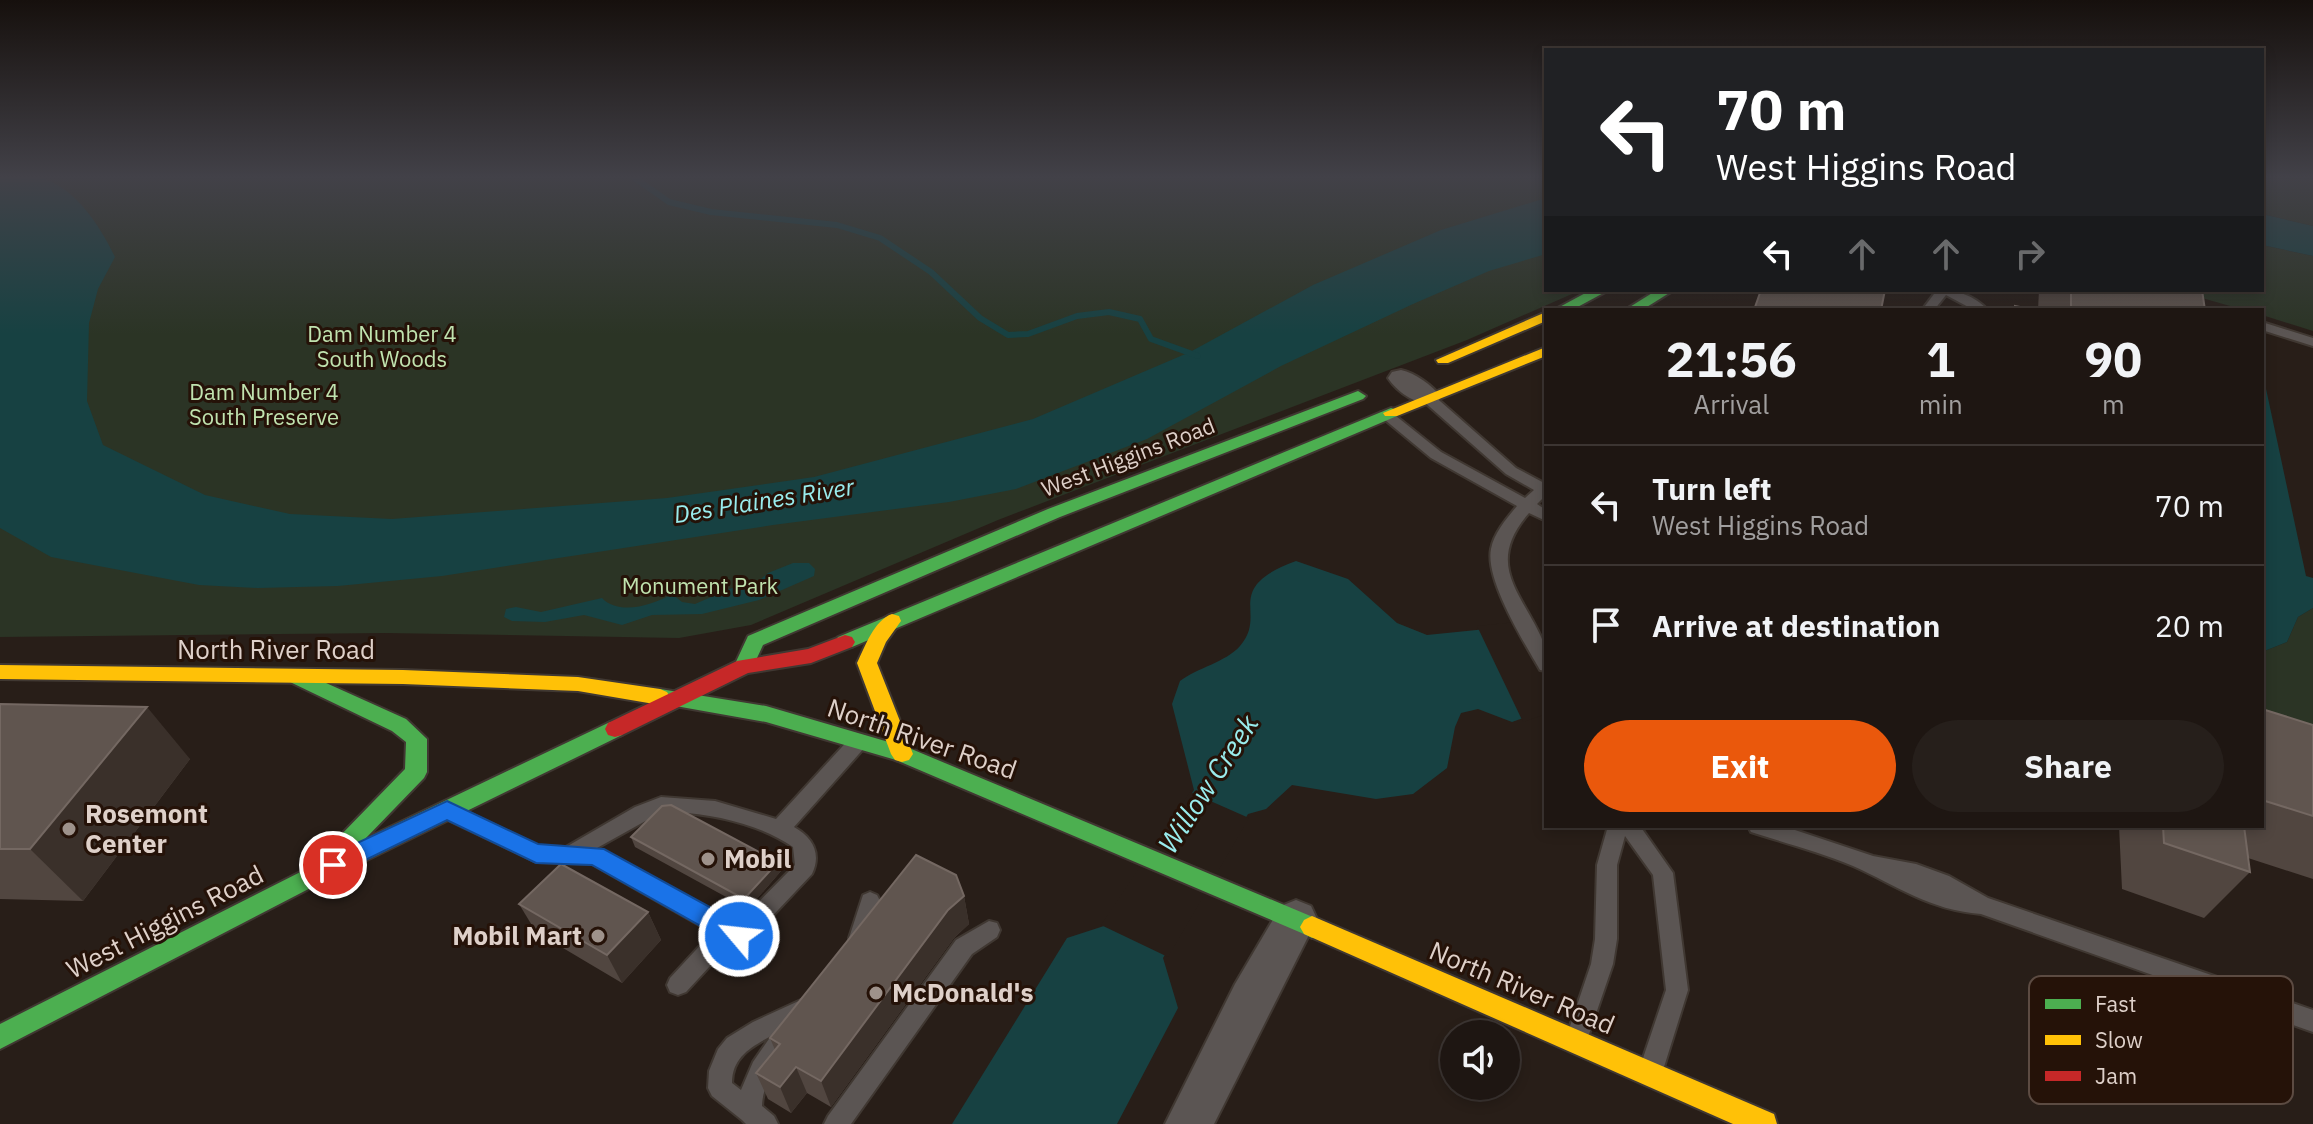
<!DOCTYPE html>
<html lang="en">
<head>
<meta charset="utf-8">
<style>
  :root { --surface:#1e1612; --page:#261f1b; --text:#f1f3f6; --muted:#a19f9f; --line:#3c3532; --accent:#ea580c }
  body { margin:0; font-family:"IBM Plex Sans",sans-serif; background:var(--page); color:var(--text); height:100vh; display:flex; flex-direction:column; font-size:30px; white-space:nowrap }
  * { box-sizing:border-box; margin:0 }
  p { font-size:26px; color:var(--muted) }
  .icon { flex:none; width:44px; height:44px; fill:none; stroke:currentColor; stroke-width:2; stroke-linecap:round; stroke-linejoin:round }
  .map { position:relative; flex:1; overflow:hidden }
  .side { position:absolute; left:1544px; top:308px; width:720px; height:520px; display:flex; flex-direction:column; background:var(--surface); border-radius:0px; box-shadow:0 4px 12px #0003,0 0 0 2px var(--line) }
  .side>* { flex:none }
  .hud { position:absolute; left:1544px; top:48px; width:720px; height:244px; border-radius:0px; box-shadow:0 4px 12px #0003,0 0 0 2px var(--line); background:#202124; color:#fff; overflow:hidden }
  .controls { position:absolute; left:1440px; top:1020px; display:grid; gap:16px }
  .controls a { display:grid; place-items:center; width:80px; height:80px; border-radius:50%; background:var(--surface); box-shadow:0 4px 12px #0003,0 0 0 2px var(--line); font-size:40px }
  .pin { position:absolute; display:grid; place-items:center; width:68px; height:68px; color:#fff; margin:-34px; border:4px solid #fff; border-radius:50%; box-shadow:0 2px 8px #0007 }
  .me { position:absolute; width:88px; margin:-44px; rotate:298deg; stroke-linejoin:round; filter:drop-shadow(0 0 6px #0008) }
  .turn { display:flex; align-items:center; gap:28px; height:168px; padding:0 40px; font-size:36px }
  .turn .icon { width:104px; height:104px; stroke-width:2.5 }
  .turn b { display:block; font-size:56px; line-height:68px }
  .lanes { display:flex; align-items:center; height:76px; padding:0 40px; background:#0003; justify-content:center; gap:40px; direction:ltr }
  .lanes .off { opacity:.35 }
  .eta { display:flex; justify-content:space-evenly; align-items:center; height:136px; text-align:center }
  .eta b { font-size:48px; font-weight:800; line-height:56px }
  .action { display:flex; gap:16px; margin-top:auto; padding:16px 40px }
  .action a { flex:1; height:92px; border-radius:48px; background:var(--accent); color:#fff; font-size:32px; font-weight:800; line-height:92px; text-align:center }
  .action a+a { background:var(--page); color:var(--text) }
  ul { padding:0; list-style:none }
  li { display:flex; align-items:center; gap:24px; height:120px; padding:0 40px; border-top:2px solid var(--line) }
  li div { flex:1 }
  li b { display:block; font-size:30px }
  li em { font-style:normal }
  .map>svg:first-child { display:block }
  .green { fill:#2b3425 }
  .water { fill:#174142 }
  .pier { fill:#281e18 }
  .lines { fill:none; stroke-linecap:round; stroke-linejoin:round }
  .stream { stroke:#174142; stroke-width:6 }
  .lane-casing { stroke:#403832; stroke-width:4 }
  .street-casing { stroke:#403832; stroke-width:4 }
  .fast-casing { stroke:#403832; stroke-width:4 }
  .slow-casing { stroke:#403832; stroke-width:4 }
  .jam-casing { stroke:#403832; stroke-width:4 }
  .lane { fill:#5b5553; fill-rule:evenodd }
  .street { fill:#5b5553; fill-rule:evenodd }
  .fast { fill:#4caf50; fill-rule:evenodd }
  .slow { fill:#ffc107; fill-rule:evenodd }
  .jam { fill:#c62828; fill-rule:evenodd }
  .wall { fill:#514640 }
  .shaded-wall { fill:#3a302a }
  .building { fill:#60554f; stroke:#746862; stroke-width:2 }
  .route { fill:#1a73e8; stroke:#114b97; stroke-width:2 }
  .poi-dot { fill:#9e928b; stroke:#251208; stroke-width:3 }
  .labels { text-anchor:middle; stroke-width:6; stroke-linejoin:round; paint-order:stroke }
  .park-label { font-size:22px; fill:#c0e3af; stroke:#251208 }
  .street-label { font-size:22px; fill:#ded0c9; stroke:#251208 }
  .water-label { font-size:24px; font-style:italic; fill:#99eced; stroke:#251208 }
  .near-street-label { font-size:26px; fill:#ded0c9; stroke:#251208 }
  .near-poi-label { font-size:26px; font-weight:bold; fill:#ded0c9; stroke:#251208; text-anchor:start }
  .near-water-label { font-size:28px; font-style:italic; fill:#99eced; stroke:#251208 }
  .key { fill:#251208; stroke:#5c4b42; stroke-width:2 }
  .key-label { font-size:22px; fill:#ded0c9 }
</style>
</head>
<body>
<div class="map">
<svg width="2313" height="1124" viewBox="0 0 2313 1124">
  <rect width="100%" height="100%" fill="#281e18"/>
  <g class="green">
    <path d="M 0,176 L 1546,176 L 1546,290 L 1581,290 L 1467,340 L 998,520 L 751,625 L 679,638 L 386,633 L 0,637 Z"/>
    <path d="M 2262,176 L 2313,176 L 2313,226 L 2262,214 Z"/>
    <path d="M 2262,245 L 2313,256 L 2313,331 L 2262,315 L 2262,310 L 2244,310 L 2174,290 L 2262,290 Z"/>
    <path d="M 2313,608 L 2313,742 L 2262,726 L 2262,652 L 2287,642 L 2298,617 Z"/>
  </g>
  <g class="water">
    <path d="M 0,176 C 12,176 27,174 38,177 C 75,186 100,226 115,257 L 98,289 L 89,323 L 87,401 L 103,445 L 205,495 L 290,514 L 392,519 L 667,498 L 814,477 L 1033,419 L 1190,352 L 1313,285 L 1441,230 L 1546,198 L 1546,254 L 1489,271 L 1413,304 L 1281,366 L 1147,439 L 1016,489 L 949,502 L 773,525 L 442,576 L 338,586 L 258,588 L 199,585 L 51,557 L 0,528 Z"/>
    <path d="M 2262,214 L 2313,226 L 2313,256 L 2262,245 Z"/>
    <path d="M 2262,370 L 2306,576 L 2313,578 L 2313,608 L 2298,617 L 2287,642 L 2262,652 Z"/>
    <path d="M 1296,561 L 1348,579 L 1397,623 L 1427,635 L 1546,623 L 1546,710 L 1512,722 L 1478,709 L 1461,713 L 1455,727 L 1447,768 L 1413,794 L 1376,799 L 1292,785 L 1266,809 L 1248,814 L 1163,958 L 1178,1008 L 1117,1124 L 952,1124 L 1067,938 L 1104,926 L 1194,790 L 1172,704 L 1180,681 C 1197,668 1226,662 1240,646 C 1269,613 1220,589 1296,561 Z"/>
    <path d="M 793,563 L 809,563 L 815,569 L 814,576 L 759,600 L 702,614 L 652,615 L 622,625 L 584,615 L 545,622 L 512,621 L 504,617 L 506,609 L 516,607 L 541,612 L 602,598 C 619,616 653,605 672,594 L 682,602 L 695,604 L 739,585 L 755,584 L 768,573 Z"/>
  </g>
  <g class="pier">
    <path d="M 1546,619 L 1546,714 L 1523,722 L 1477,626 Z"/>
    <path d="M 1190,792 L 1249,818 L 1168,957 L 1101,925 Z"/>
  </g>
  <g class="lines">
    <path class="stream" d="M 632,176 L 669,202 L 711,212 L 837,225 L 880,238 L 931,272 L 980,318 L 1008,335 L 1028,334 L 1077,316 L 1109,312 L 1140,319 L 1151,339 L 1198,356"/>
    <defs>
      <g id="lane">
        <path d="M 1937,290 C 1958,290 1973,295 1988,310 L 1974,310 L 1946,295 L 1934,310 L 1922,310 Z"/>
        <path d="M 2262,322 L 2313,338 L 2313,346 L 2262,330 Z"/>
        <path d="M 1427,393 L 1432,394 L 1516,468 L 1546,484 L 1546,495 L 1537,504 L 1546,510 L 1546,521 L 1529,513 C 1482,567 1525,595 1545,646 C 1547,653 1546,663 1546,671 L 1540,670 C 1524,642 1485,580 1491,549 C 1494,533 1507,518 1517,506 L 1431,458 L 1379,415 L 1381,412 L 1391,412 L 1441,452 L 1525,498 L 1534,490 L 1506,474 L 1422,400 L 1420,397 Z"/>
        <path d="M 859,734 L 866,736 L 868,741 L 866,746 L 794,827 C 812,837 822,853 812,874 L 747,943 L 722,953 L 686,992 L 678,995 L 670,992 L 667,985 L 670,978 L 706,939 L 717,935 L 592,864 L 536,862 L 448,820 L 445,814 L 448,808 L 455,806 L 538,846 L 566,847 L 635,807 L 661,797 L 715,801 L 776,819 L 852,736 ZM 676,812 C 717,815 759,824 793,847 L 795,865 L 737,924 L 597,848 L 658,814 Z"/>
        <path d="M 1608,826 L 1640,826 L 1673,873 L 1688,990 L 1664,1067 L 1660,1075 L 1652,1078 L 1644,1075 L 1640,1067 L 1666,990 L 1653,875 L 1625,836 L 1617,865 L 1617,939 L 1613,964 L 1586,1043 L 1578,1046 L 1570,1043 L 1567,1035 L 1591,964 L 1595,939 L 1597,865 Z"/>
        <path d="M 1748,826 L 1783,826 L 1873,856 L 1916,864 L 1949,876 L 1988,898 L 2313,1010 L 2313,1032 L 1981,914 C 1929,910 1898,886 1853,866 C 1820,852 1785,843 1751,832 Z"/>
        <path d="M 870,892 L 877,895 L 880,901 L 868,945 L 860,948 L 852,945 L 849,938 L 863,895 Z"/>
        <path d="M 989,921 L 997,923 L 1000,930 L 997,937 L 972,954 L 851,1124 L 824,1124 L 828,1116 L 956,940 Z"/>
        <path d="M 803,999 L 811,1002 L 814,1009 L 811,1016 L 795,1025 L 799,1033 C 788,1060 763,1075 762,1106 L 774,1116 L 778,1124 L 746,1124 L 742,1120 L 712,1096 L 708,1088 L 709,1071 L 718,1049 L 727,1038 L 753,1022 ZM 771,1036 L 753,1062 L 741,1090 L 732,1083 C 732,1057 751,1047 771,1036 Z"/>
      </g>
      <g id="street">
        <path d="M 1401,370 C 1415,373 1432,385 1441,397 L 1437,403 C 1418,407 1398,393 1388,378 L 1392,372 Z"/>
        <path d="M 1296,900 L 1311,906 L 1317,919 L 1214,1124 L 1165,1124 L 1235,984 L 1281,906 Z"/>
      </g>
      <g id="fast">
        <path d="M 1591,290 L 1609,290 L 1572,310 L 1554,310 Z"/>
        <path d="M 1657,290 L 1674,290 L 1642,310 L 1625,310 Z"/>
        <path d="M 1358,391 L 1366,396 L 1363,399 L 1060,517 L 763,645 L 751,671 L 737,671 L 734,666 L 748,636 L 1048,509 Z"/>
        <path d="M 1391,408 L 1397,410 L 1399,413 L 1397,416 L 852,647 L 838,647 L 835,642 L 838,637 Z"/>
        <path d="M 295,669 L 406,719 L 427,739 L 427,772 L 424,778 L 365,839 L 608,723 L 615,721 L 622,723 L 625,729 L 622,735 L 324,881 L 0,1049 L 0,1024 L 338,853 L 334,846 L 337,839 L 405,769 L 406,742 L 392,731 L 288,681 L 285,676 L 288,671 Z"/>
        <path d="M 660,689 L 766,706 L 909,748 L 1320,920 L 1324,927 L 1320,934 L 1312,938 L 1304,934 L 896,760 L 766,722 L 653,702 L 650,697 L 653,692 Z"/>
      </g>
      <g id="slow">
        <path d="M 1546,312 L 1546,321 L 1448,363 L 1438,363 L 1436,360 Z"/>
        <path d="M 1546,347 L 1546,356 L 1397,416 L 1385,416 L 1383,413 Z"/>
        <path d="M 892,614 L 899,616 L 901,621 L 886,642 L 877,663 L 913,754 L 909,760 L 902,762 L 895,760 L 891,754 L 857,663 C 865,647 874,620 892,614 Z"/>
        <path d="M 0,665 L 403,670 L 578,677 L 660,689 L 667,692 L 670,697 L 667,702 L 660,705 L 578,691 L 403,684 L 0,679 Z"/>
        <path d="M 1312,916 L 1774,1114 L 1777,1124 L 1733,1124 L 1304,934 L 1300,927 L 1304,920 Z"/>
      </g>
      <path id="jam" d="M 845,635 L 852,637 L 855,642 L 852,647 L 811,663 L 748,673 L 622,735 L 615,737 L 608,735 L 605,729 L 608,723 L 737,661 L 808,649 Z"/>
    </defs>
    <use href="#lane" class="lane-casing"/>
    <use href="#street" class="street-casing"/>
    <use href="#fast" class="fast-casing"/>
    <use href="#slow" class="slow-casing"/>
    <use href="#jam" class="jam-casing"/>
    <use href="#lane" class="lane"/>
    <use href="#street" class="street"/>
    <use href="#fast" class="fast"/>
    <use href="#slow" class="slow"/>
    <use href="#jam" class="jam"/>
  </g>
  <g class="wall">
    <path d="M 2039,290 L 2202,290 L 2205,310 L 2038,310 Z"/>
    <path d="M 0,704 L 190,759 L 83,901 L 0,899 Z"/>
    <path d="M 2262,709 L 2313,725 L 2313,879 L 2248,858 L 2250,872 L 2204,918 L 2122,889 L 2119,826 L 2262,826 Z"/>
    <path d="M 631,837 L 778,862 L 781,871 L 748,909 L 635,847 Z"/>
    <path d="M 964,896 L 969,924 L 954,938 L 831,1107 L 807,1093 L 791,1113 L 768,1099 L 756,1073 L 775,1050 L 770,1038 Z"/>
    <path d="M 519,904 L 648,912 L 661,940 L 622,983 L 536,932 Z"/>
  </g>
  <g class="shaded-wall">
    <path d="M 147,707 L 190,759 L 83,901 L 30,849 Z"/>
    <path d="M 778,862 L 781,871 L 748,909 L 744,899 Z"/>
    <path d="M 964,896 L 969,924 L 954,938 L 831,1107 L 821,1081 L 948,910 Z"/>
    <path d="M 648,912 L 661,940 L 622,983 L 607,955 Z"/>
    <path d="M 796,1067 L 807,1093 L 791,1113 L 780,1087 Z"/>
  </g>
  <g class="building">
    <path d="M 1761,290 L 1885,290 L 1881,310 L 1754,310 Z"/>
    <path d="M 2071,290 L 2202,290 L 2205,310 L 2071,310 Z"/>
    <path d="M 2015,306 L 2035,310 L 2015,310 Z"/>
    <path d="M 0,704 L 147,707 L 30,849 L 0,849 Z"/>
    <path d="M 2262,709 L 2313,725 L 2313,816 L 2262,800 Z"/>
    <path d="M 671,805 L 778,862 L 744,899 L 631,837 L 662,806 Z"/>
    <path d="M 2163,826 L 2244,826 L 2250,872 L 2164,843 Z"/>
    <path d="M 916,855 L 956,875 L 964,896 L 948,910 L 821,1081 L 796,1067 L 780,1087 L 756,1073 L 780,1044 L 770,1038 Z"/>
    <path d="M 561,864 L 648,912 L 607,955 L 519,904 Z"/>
  </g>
  <linearGradient id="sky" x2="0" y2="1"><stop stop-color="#16100d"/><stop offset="0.53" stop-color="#424148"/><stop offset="1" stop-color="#424148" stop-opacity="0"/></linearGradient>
  <rect width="2313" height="334" fill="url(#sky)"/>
  <path class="route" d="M 447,801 L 538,844 L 604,849 L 748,928 L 751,936 L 748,943 L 739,947 L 731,943 L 592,865 L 536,863 L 447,820 L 341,872 L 333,875 L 325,872 L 321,865 L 325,858 Z"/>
  <g class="poi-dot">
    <circle cx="69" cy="829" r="8"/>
    <circle cx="708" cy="859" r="8"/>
    <circle cx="598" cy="936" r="8"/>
    <circle cx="876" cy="993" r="8"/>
  </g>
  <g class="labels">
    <g class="park-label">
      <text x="382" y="342">Dam Number 4<tspan x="382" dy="25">South Woods</tspan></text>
      <text x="264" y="400">Dam Number 4<tspan x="264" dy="25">South Preserve</tspan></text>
      <text x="700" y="594">Monument Park</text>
    </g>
    <g class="street-label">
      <text transform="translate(1128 457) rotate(-21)" y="8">West Higgins Road</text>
    </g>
    <g class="water-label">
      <text transform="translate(764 501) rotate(-9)" y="8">Des Plaines River</text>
    </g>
    <g class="near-street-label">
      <text x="276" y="659">North River Road</text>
      <text transform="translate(922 739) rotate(19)" y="9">North River Road</text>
      <text transform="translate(165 922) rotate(-27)" y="9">West Higgins Road</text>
      <text transform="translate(1522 988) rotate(23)" y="9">North River Road</text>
    </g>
    <g class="near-poi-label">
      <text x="85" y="823">Rosemont<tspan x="85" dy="30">Center</tspan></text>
      <text x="724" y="868">Mobil</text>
      <text x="582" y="945" text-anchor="end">Mobil Mart</text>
      <text x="892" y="1002">McDonald's</text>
    </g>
    <g class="near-water-label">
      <text transform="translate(1208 784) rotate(-57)" y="10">Willow Creek</text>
    </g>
  </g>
  <rect x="2029" y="976" width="264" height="128" rx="12" class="key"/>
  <rect x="2045" y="999" width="36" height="10" fill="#4caf50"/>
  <rect x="2045" y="1035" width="36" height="10" fill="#ffc107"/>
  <rect x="2045" y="1071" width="36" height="10" fill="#c62828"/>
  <g class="key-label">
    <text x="2095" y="1012">Fast</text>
    <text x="2095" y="1048">Slow</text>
    <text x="2095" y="1084">Jam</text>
  </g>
</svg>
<div class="controls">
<a><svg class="icon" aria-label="sound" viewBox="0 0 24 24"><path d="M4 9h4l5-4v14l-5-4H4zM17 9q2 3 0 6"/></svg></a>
</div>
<div class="pin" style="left:333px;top:865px;background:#d93025"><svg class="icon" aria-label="arrive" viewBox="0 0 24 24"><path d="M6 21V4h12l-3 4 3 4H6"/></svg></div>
<svg class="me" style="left:739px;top:936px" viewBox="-20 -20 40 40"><circle r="17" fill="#1a73e8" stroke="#fff" stroke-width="3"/><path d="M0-11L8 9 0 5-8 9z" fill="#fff"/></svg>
<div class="hud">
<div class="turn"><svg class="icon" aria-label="left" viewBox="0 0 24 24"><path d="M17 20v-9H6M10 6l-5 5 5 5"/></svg><div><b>70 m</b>West Higgins Road</div></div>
<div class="lanes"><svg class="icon" aria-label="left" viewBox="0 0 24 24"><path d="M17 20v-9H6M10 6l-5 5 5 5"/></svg><svg class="icon off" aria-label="ahead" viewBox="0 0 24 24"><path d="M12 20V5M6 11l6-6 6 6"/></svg><svg class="icon off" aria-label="ahead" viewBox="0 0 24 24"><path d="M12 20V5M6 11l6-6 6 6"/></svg><svg class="icon off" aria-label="right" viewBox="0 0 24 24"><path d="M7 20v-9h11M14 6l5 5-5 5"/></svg></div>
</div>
<section class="side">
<div class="eta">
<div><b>21:56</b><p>Arrival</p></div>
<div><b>1</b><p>min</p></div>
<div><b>90</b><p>m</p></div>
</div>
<ul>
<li><svg class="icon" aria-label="left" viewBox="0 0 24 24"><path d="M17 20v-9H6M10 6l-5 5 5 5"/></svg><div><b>Turn left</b><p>West Higgins Road</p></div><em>70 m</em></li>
<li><svg class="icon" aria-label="arrive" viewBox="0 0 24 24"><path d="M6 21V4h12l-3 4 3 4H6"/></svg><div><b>Arrive at destination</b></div><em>20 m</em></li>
</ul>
<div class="action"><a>Exit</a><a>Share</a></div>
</section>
</div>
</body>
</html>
